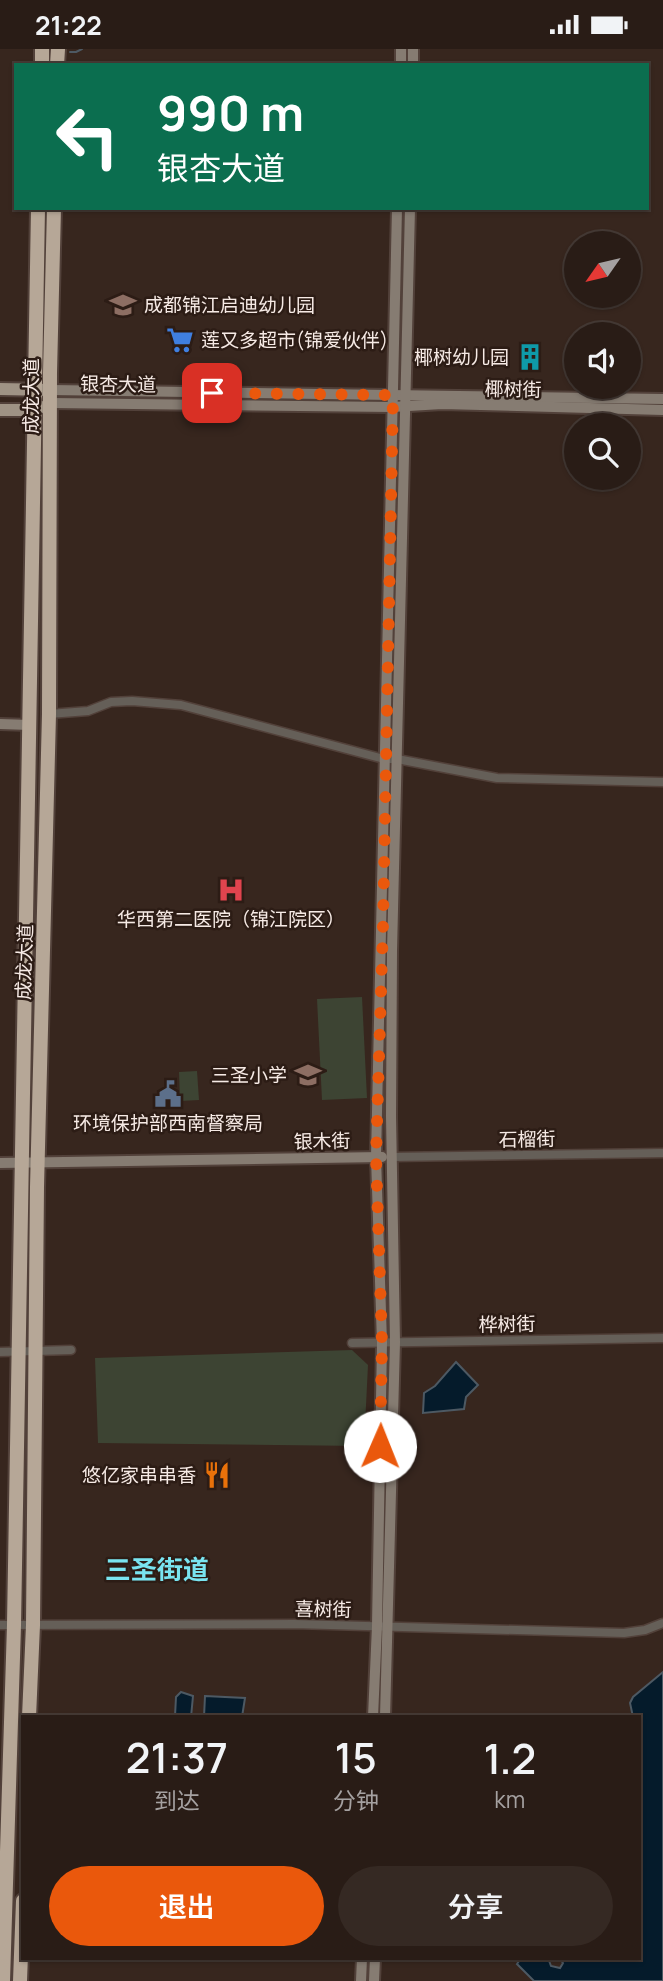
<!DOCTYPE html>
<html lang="zh">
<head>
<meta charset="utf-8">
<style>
  :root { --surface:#291c16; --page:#352923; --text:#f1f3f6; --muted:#a5a1a1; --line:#453a35; --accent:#ea580c }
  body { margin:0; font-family:Manrope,"Noto Sans SC",sans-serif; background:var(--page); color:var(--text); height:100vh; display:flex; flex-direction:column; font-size:26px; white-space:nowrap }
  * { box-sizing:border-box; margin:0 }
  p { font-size:23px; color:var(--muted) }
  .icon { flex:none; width:38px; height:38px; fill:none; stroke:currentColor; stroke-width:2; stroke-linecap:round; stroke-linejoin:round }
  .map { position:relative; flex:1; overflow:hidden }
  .details { position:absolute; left:21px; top:1666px; width:620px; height:245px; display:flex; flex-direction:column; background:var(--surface); border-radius:0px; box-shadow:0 2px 5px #0004,0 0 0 2px var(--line) }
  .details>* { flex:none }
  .banner { position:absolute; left:14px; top:14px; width:635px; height:147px; border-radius:0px; box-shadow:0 2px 5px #0004,0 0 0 2px var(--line); background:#0b6e4f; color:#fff; overflow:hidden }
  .needle { width:46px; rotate:236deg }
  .controls { position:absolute; left:564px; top:182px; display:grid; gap:14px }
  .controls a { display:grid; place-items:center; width:77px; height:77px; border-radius:50%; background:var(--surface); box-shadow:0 2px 5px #0004,0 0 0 2px var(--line); font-size:35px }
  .pin { position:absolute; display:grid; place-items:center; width:60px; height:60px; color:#fff; margin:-30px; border-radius:14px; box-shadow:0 4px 10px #0006 }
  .me { position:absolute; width:77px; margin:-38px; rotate:1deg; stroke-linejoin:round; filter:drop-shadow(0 0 5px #0008) }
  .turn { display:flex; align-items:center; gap:24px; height:147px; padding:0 28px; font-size:32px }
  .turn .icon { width:91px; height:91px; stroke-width:2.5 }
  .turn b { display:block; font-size:49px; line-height:60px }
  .eta { display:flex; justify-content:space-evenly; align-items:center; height:119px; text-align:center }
  .eta b { font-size:42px; font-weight:600; line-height:49px }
  .primary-button { display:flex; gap:14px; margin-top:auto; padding:14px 28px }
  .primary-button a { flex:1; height:80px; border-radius:42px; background:var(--accent); color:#fff; font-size:28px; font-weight:600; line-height:80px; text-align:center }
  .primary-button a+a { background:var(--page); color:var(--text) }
  .status { display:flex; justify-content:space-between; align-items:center; height:49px; padding:0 35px; background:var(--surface); direction:ltr }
  .status svg { height:19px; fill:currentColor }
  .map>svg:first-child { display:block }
  .green { fill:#3d4433 }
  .water { fill:#051b2b; stroke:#4d5963; stroke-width:2 }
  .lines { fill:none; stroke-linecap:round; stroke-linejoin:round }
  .stream { stroke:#4d5963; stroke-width:2 }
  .street-casing { stroke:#52413a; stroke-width:11 }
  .secondary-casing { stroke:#52413a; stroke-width:14 }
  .primary-casing { stroke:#52413a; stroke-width:16 }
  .highway-casing { stroke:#52413a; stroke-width:18 }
  .street { stroke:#655f58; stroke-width:8 }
  .secondary { stroke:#867c72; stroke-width:10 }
  .primary { stroke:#9f9385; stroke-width:12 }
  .highway { stroke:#b6a797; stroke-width:14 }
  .route { stroke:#ea580c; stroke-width:12; stroke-dasharray:0 21.6 }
  .labels { text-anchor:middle; stroke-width:5; stroke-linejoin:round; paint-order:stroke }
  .poi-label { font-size:19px; fill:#f6eae5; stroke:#2c1c15; text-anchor:end }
  .street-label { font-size:19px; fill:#f6eae5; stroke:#2c1c15 }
  .district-label { font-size:26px; font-weight:bold; fill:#79e4f0; stroke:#2c1c15 }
</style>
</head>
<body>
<div class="status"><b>21:22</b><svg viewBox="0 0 49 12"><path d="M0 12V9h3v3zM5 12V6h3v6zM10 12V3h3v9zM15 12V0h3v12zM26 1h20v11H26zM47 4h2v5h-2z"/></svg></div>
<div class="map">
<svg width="663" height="1932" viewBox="0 0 663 1932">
  <rect width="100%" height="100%" fill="#37261e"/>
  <g class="green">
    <path d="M 362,948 L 367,1049 L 322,1051 L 317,950 Z"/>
    <path d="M 197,1022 L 199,1051 L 180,1052 L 179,1023 Z"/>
    <path d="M 352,1301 L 368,1316 L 364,1397 L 98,1394 L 95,1309 Z"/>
  </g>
  <g class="water">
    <path d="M 456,1313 L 478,1336 L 466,1348 L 464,1360 L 423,1364 L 424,1344 L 435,1337 Z"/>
    <path d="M 663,1623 L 663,1932 L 534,1932 L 517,1915 L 521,1909 L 548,1909 L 551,1917 L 560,1919 L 563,1914 L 559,1909 L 639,1909 L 639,1668 L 633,1668 L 630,1654 L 633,1648 Z"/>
    <path d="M 181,1643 L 193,1647 L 191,1668 L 175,1667 L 176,1648 Z"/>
    <path d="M 205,1647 L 245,1649 L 242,1668 L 204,1668 Z"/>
  </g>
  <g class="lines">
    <path class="stream" d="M 70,3 L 76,3 L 82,0"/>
    <defs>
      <g id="street">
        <path d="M 49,665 L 88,662 L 111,653 L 132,652 L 181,656 L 384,710 L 397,710 L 497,729 L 663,733"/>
        <path d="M 392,1108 L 663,1104"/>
        <path d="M 352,1294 L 663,1289"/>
        <path d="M 0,1303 L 71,1301"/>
        <path d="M 0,1576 L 294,1575 L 624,1584 L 645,1581 L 663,1574"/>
      </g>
      <g id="secondary">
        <path d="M 401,16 L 401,0"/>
        <path d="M 413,16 L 413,0"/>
        <path d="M 51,341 L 663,350"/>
        <path d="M 51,354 L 392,358 L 442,355 L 663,361"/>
        <path d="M 0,675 L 30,676"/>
        <path d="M 0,1114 L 382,1108"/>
        <path d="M 373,1668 L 377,1577 L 382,1294 L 376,1108 L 397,159"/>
        <path d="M 385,1668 L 395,1293 L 391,1067 L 392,902 L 410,159"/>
        <path d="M 361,1932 L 362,1909"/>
        <path d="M 374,1932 L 375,1909"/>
      </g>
      <g id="primary">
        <path d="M 0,340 L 51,341"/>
        <path d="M 0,361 L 35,361 L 41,358"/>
      </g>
      <g id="highway">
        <path d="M 42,16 L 42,0"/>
        <path d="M 57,16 L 58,0"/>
        <path d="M 29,1668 L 33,1576 L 37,1138 L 49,665 L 50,324 L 54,159"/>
        <path d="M 3,1932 L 14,1576 L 38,159"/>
        <path d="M 20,1932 L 23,1852"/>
      </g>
    </defs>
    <use href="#street" class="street-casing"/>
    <use href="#secondary" class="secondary-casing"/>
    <use href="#primary" class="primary-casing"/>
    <use href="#highway" class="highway-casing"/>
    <use href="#street" class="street"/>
    <use href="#secondary" class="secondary"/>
    <use href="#primary" class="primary"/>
    <use href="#highway" class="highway"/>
  </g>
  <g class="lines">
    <path class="route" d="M 212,344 L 393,346 L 383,877 L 376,1108 L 382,1294 L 380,1397"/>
  </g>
  <defs>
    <symbol id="school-bare" viewBox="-9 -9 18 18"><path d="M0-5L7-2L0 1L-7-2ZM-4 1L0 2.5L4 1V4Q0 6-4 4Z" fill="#8d6e63" stroke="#2c1c15" stroke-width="2.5" paint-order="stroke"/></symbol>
    <symbol id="supermarket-bare" viewBox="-9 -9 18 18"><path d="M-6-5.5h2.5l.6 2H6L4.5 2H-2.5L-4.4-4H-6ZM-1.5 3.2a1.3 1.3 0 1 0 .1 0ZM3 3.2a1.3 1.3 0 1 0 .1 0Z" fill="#3f7fe0" stroke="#2c1c15" stroke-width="2.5" paint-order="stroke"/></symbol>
    <symbol id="building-bare" viewBox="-9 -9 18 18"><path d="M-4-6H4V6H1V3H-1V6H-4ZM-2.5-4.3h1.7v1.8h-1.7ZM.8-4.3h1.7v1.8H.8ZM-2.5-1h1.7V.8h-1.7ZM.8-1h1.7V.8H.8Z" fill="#0f9aa8" stroke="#2c1c15" stroke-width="2.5" paint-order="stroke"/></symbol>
    <symbol id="hospital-bare" viewBox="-9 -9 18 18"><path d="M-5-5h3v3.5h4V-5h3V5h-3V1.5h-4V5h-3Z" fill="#e0444e" stroke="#2c1c15" stroke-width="2.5" paint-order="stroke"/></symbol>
    <symbol id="civic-bare" viewBox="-9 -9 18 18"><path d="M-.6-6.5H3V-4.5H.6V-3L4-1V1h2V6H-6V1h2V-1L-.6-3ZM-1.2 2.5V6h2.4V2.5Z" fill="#5c6f8a" stroke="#2c1c15" stroke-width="2.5" paint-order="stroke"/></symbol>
    <symbol id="restaurant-bare" viewBox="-9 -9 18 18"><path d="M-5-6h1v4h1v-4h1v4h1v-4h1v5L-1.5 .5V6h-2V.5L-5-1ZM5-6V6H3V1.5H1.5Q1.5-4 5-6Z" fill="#e8710a" stroke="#2c1c15" stroke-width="2.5" paint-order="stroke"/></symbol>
  </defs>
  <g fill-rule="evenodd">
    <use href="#school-bare" x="104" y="237" width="38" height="38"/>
    <use href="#supermarket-bare" x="161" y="272" width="38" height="38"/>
    <use href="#building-bare" x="511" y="289" width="38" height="38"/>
    <use href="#hospital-bare" x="212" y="822" width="38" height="38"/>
    <use href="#school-bare" x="289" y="1007" width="38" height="38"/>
    <use href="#civic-bare" x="149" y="1026" width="38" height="38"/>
    <use href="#restaurant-bare" x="198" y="1407" width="38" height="38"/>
  </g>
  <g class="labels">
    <g class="poi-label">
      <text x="144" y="263" text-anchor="start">成都锦江启迪幼儿园</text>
      <text x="201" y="298" text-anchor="start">莲又多超市(锦爱伙伴)</text>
      <text x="509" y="315">椰树幼儿园</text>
      <text x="231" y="877" text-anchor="middle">华西第二医院（锦江院区）</text>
      <text x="287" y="1033">三圣小学</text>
      <text x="168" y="1081" text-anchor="middle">环境保护部西南督察局</text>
      <text x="196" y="1433">悠亿家串串香</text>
    </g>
    <g class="street-label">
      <text transform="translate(118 335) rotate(1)" y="7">银杏大道</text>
      <text transform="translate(513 340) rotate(1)" y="7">椰树街</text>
      <text transform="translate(31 347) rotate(-90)" y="7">成龙大道</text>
      <text transform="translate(24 913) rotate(-88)" y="7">成龙大道</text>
      <text transform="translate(527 1090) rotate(-1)" y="7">石榴街</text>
      <text transform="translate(322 1092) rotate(-1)" y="7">银木街</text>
      <text transform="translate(507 1275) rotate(-1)" y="7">桦树街</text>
      <text transform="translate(323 1560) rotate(1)" y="7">喜树街</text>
    </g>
    <g class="district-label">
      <text x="157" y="1530">三圣街道</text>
    </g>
  </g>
</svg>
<div class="controls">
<a><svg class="needle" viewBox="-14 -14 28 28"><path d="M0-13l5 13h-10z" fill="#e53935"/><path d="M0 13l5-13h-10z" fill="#a5a1a1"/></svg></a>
<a><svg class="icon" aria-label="sound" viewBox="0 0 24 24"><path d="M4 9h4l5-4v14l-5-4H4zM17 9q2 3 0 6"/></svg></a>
<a><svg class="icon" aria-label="search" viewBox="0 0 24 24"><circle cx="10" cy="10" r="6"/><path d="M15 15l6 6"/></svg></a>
</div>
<div class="pin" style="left:212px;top:344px;background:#d93025"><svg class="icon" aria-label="arrive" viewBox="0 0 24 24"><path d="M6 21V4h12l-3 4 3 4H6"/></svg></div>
<svg class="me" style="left:380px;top:1397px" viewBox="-20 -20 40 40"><circle r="19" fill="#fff"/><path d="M0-13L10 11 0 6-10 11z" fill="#ea580c"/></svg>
<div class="banner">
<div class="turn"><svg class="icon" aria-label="left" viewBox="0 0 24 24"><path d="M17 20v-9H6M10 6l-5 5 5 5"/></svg><div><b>990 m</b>银杏大道</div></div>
</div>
<section class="details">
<div class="eta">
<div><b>21:37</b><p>到达</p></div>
<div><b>15</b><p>分钟</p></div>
<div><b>1.2</b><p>km</p></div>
</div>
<div class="primary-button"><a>退出</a><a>分享</a></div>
</section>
</div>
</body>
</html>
